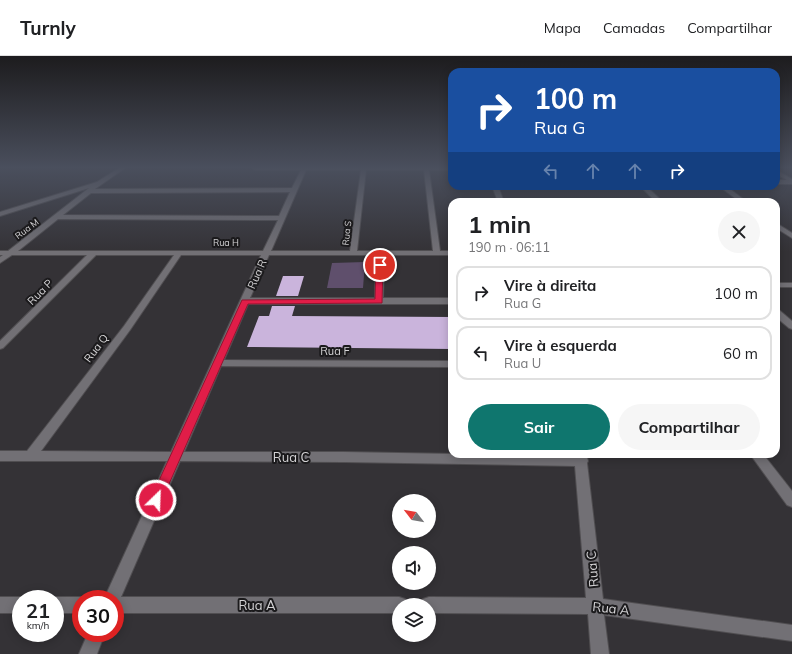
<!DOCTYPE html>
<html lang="pt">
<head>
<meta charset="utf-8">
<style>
  :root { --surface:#fff; --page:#f6f6f6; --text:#202124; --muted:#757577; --line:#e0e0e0; --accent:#0f766e }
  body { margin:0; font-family:Mulish,sans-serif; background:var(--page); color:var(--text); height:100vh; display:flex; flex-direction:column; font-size:15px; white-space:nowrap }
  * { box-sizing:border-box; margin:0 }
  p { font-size:13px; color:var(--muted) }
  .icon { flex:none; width:22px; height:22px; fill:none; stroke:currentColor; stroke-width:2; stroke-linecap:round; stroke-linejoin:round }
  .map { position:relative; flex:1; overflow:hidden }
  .details { position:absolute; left:448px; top:142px; width:332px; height:260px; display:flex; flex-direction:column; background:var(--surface); border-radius:12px; box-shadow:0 2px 10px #0003 }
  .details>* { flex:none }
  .guide { position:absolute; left:448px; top:12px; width:332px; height:122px; border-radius:12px; box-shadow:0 2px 10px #0003; background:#1a4fa0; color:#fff; overflow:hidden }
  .needle { width:26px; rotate:301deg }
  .tools { position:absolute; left:392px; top:438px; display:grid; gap:8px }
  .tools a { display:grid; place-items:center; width:44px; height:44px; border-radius:50%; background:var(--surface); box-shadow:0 2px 10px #0003; font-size:20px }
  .speed { position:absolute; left:12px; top:534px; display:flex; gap:8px; font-size:20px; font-weight:700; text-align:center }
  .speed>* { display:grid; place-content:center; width:52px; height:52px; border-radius:50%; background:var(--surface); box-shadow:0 2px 10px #0003; line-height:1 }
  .speed small { font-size:10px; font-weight:400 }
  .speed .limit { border:6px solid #d22; background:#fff; color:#111 }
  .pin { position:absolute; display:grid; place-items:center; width:34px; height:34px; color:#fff; margin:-17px; border:2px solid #fff; border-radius:50%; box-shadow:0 1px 4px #0007 }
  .me { position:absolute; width:44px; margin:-22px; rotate:24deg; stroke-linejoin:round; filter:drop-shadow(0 0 3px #0008) }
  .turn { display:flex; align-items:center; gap:14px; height:84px; padding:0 20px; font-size:18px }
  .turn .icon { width:52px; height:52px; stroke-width:2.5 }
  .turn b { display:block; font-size:28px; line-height:34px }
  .lanes { display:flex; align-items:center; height:38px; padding:0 20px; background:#0003; justify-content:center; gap:20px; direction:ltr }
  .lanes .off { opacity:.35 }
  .round { display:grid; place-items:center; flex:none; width:42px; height:42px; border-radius:21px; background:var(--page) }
  .head { display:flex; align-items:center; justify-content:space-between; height:68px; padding:0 20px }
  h1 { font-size:24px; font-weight:700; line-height:30px }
  .cta { display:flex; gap:8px; margin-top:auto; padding:8px 20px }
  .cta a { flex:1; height:46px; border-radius:24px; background:var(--accent); color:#fff; font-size:16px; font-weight:700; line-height:46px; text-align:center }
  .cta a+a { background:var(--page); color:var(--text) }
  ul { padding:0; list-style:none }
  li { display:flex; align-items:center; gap:12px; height:54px; margin:0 8px 6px; padding:0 12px; border:2px solid var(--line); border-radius:12px }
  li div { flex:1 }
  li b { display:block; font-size:15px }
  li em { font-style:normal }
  header { display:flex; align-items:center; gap:24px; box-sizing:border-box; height:56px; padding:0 20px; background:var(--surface); border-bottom:1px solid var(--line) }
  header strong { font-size:19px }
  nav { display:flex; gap:22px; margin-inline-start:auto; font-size:14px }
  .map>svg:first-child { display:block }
  .green { fill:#5f4f6c }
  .building { fill:#cab4dc }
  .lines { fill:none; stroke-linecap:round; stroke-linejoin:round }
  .minor-casing { stroke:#504e51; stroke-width:2 }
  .minor { fill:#727075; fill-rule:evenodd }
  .route { fill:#e11d48; stroke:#92132f }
  .labels { text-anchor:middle; stroke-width:4; stroke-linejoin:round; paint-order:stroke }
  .far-street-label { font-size:9px; fill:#d4d3d5; stroke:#1b1a1c }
  .street-label { font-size:11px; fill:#d4d3d5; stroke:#1b1a1c }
  .near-street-label { font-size:13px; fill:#d4d3d5; stroke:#1b1a1c }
</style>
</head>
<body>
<header>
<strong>Turnly</strong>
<nav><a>Mapa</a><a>Camadas</a><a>Compartilhar</a></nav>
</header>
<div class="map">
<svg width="792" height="598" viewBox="0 0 792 598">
  <rect width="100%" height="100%" fill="#343236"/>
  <path class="green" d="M 365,206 L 363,232 L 327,232 L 332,207 Z"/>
  <g class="building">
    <path d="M 283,220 L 304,220 L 298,240 L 276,240 Z"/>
    <path d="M 272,250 L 295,250 L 292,260 L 452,261 L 452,293 L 247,291 L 259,260 L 269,260 Z"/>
  </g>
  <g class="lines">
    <defs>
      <g id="minor">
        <path d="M 119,112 L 125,112 L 95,133 L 292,132 L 301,114 L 255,114 L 252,112 L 452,112 L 452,114 L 429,114 L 440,195 L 452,195 L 452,199 L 384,199 L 383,242 L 452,242 L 452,248 L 248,248 L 224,304 L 452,305 L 452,311 L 221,310 L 184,396 L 344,396 L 574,400 L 574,398 L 586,398 L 588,405 L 587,407 L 603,543 L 792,569 L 792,585 L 604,559 L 609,598 L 591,598 L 588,558 L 429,557 L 429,549 L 421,549 L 423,543 L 429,541 L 586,542 L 575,410 L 344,406 L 180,405 L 121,541 L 399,541 L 405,543 L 407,549 L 399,549 L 399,557 L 115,557 L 115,543 L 104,543 L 167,405 L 0,405 L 0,395 L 27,395 L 124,270 L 174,199 L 96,199 L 3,292 L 0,293 L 0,285 L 87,199 L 12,199 L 0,207 L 0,201 L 3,199 L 0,199 L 0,195 L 8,195 L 89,132 L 0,160 L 0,156 L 97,126 ZM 306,114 L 361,114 L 350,195 L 271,195 ZM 366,114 L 424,114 L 433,195 L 357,195 ZM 290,136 L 279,160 L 63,159 L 91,137 ZM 58,163 L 278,164 L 263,195 L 18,195 ZM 181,199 L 261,199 L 171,396 L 41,395 L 130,274 ZM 269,199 L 376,199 L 375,242 L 250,242 Z"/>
        <path d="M 776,114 L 792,123 L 792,128 L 776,128 L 776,124 L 787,124 L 776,118 Z"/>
        <path d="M 492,130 L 498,130 L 504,146 L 498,146 Z"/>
        <path d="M 640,130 L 646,130 L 663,146 L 656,146 Z"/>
        <path d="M 719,130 L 726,130 L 747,146 L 740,146 Z"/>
        <path d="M 776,167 L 792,177 L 792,182 L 776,172 Z"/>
        <rect x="776" y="227" width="16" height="4"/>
        <path d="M 776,253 L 779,254 L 792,265 L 792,273 L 789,272 L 776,261 Z"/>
        <path d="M 750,398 L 763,398 L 792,435 L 792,451 L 787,449 Z"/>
        <path d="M 0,541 L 21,541 L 26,543 L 21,543 L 21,557 L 0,557 Z"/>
        <path d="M 55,541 L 81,541 L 86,543 L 81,543 L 81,557 L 55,557 L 55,543 L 50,543 Z"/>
        <path d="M 88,577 L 105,577 L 97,598 L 79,598 Z"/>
      </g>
    </defs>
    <use href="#minor" class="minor-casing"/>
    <use href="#minor" class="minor"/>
  </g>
  <linearGradient id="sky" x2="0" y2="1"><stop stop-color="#1d1c1e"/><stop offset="0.57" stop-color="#4a4f5d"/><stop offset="1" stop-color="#4a4f5d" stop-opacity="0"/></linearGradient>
  <rect width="792" height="196" fill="url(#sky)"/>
  <path class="route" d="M 380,207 L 383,209 L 382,247 L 248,248 L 162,444 L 161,448 L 156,449 L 152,448 L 150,444 L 242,244 L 375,243 L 376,209 Z"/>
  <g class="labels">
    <g class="far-street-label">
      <text transform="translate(27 173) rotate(-37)" y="3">Rua M</text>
      <text transform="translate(347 177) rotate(-83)" y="3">Rua S</text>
      <text x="226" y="190">Rua H</text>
    </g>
    <g class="street-label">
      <text transform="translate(257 218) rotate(-66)" y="4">Rua R</text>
      <text transform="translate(40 236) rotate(-45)" y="4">Rua P</text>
      <text transform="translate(96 292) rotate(-53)" y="4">Rua Q</text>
      <text x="335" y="299">Rua F</text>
    </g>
    <g class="near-street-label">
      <text x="291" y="406">Rua C</text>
      <text transform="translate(592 513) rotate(-95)" y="5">Rua C</text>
      <text x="257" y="554">Rua A</text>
      <text transform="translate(611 552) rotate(6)" y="5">Rua A</text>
    </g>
  </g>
</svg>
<div class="tools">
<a><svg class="needle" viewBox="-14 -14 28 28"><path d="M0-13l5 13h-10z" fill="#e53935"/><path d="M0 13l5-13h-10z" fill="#757577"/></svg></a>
<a><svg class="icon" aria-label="sound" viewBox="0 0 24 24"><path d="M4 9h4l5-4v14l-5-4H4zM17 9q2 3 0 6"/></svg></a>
<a><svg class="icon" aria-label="layers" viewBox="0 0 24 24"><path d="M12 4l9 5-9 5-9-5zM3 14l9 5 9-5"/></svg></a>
</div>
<div class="speed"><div>21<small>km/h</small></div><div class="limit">30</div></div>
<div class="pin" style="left:380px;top:209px;background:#d93025"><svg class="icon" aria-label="arrive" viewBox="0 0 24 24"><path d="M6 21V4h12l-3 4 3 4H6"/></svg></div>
<svg class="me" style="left:156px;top:444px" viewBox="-20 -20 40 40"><circle r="17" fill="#e11d48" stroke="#fff" stroke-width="3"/><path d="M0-11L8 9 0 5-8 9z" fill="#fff"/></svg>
<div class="guide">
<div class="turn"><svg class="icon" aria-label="right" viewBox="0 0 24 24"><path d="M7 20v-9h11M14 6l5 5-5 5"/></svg><div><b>100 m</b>Rua G</div></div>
<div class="lanes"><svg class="icon off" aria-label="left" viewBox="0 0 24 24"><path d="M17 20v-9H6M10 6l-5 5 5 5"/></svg><svg class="icon off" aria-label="ahead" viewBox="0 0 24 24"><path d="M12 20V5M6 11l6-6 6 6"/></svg><svg class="icon off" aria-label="ahead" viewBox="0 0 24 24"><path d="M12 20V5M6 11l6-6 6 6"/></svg><svg class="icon" aria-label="right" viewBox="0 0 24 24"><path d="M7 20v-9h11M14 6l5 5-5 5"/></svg></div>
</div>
<section class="details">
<div class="head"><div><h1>1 min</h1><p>190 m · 06:11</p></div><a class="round"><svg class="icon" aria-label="close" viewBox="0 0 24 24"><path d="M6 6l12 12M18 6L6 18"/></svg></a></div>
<ul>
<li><svg class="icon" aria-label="right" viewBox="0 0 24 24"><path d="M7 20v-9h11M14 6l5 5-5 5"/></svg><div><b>Vire à direita</b><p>Rua G</p></div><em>100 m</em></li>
<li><svg class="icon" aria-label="left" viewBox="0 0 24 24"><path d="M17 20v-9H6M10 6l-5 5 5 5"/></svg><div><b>Vire à esquerda</b><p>Rua U</p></div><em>60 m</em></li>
</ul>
<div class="cta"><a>Sair</a><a>Compartilhar</a></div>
</section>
</div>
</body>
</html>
